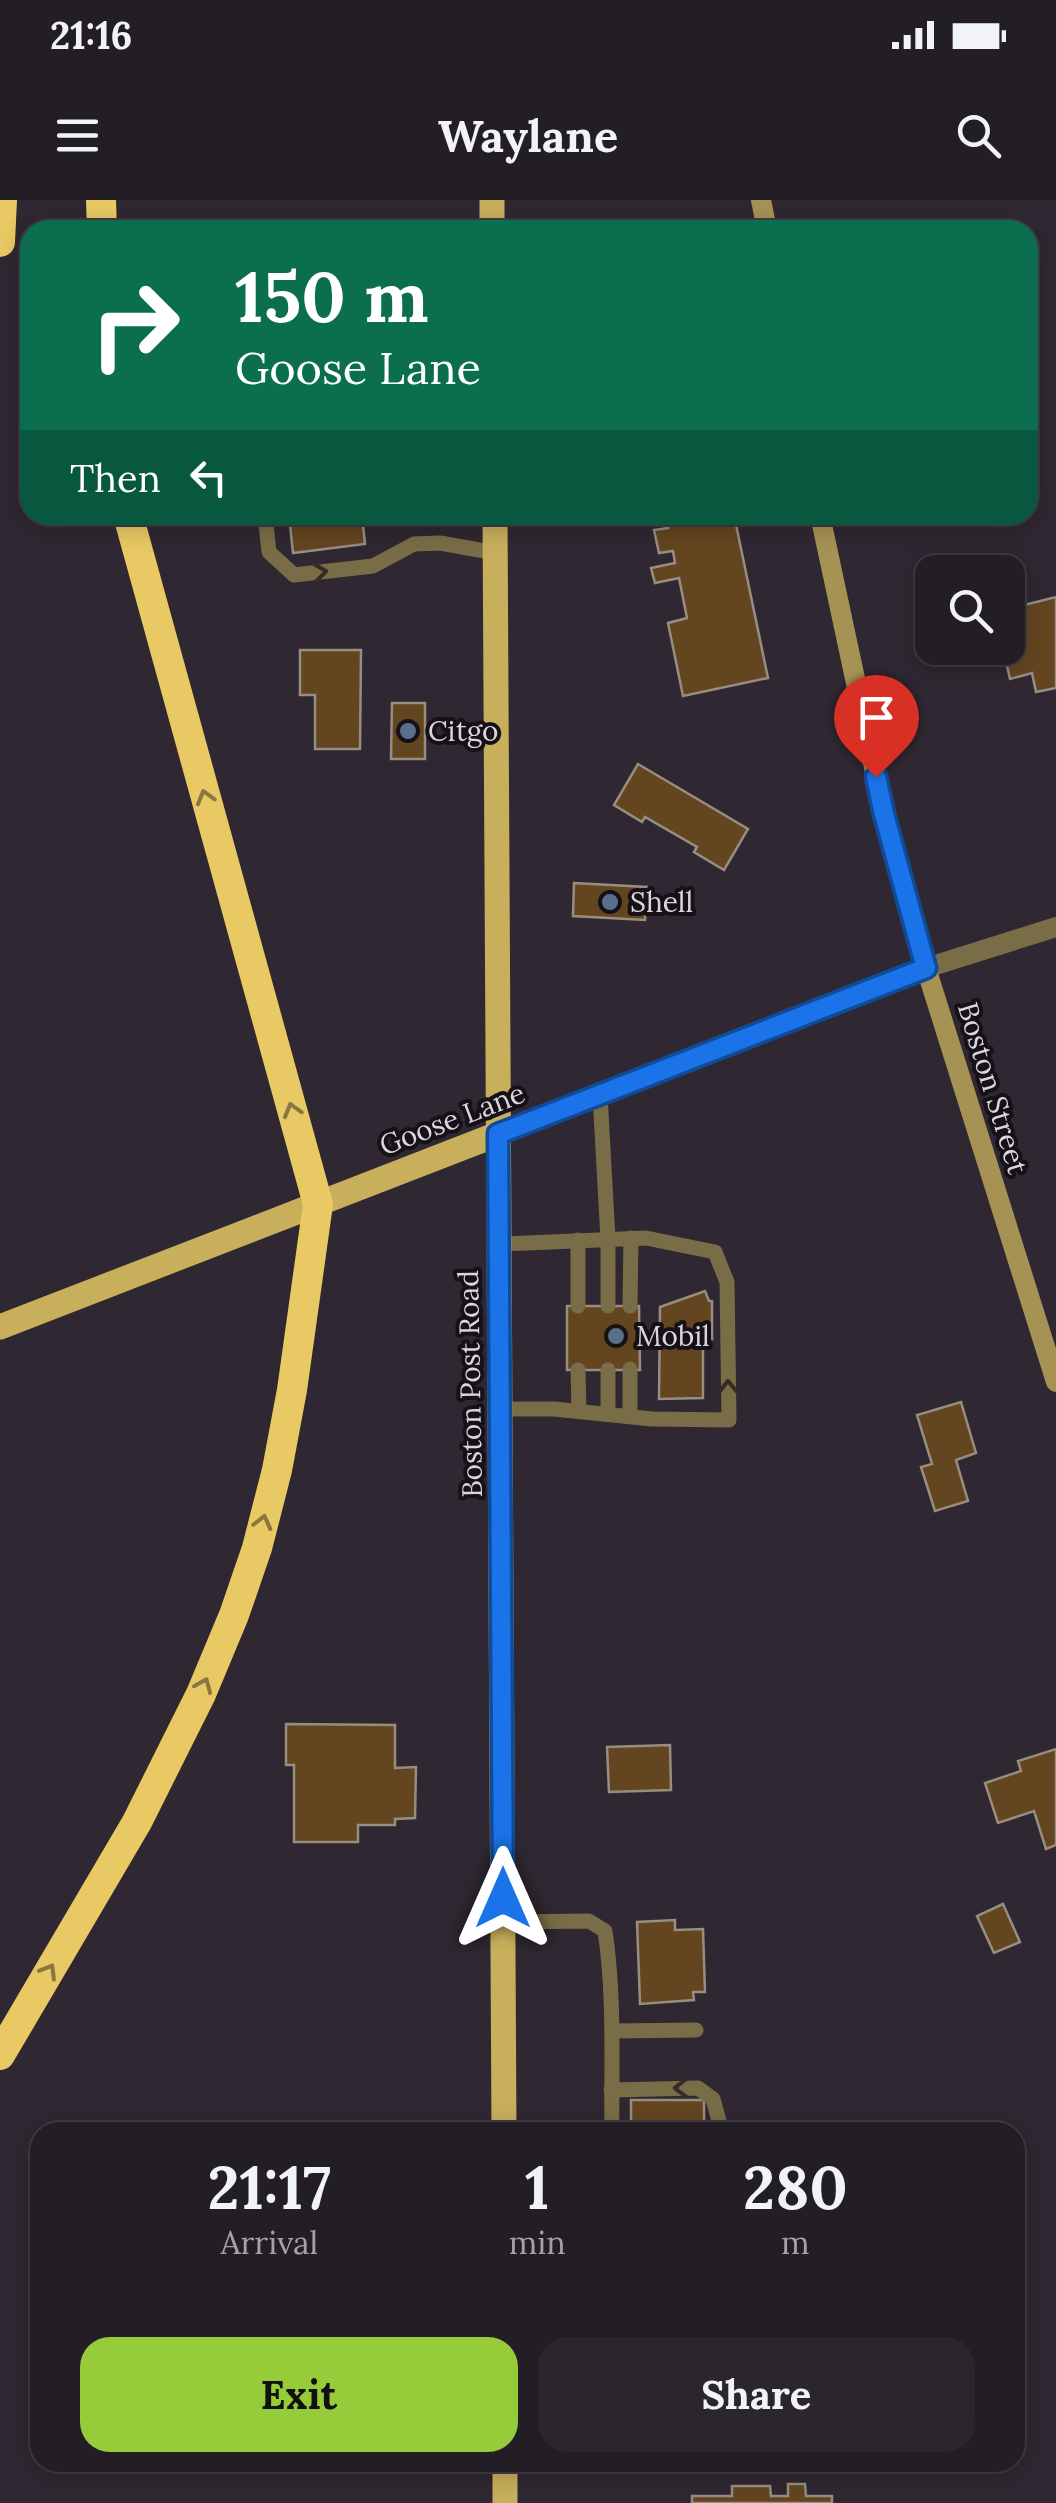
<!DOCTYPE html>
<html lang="en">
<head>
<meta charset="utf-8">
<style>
  :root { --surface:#231d25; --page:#2b262d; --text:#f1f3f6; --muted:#a3a2a7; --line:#403b42; --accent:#96cc39 }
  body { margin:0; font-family:Lora,serif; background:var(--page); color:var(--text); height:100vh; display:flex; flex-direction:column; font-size:38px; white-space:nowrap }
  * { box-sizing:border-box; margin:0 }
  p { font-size:32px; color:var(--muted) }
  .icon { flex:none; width:55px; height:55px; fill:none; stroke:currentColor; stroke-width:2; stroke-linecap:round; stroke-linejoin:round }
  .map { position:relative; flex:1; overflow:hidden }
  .sheet { position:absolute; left:30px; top:1922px; width:995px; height:350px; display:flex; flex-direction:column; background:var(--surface); border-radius:30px; box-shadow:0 5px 25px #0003,0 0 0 2px var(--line) }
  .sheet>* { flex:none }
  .banner { position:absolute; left:20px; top:20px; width:1018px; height:305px; border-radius:30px; box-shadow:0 5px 25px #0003,0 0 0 2px var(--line); background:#0b6e4f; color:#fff; overflow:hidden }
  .controls { position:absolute; left:915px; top:355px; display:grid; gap:20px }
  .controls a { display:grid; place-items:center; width:110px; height:110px; border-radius:20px; background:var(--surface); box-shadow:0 5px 25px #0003,0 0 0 2px var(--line); font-size:50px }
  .pin { position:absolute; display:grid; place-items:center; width:85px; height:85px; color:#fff; margin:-102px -42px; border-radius:50% 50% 50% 0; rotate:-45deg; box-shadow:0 0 10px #0007 }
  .pin .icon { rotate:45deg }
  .me { position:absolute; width:110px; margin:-55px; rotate:0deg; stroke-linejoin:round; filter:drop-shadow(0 0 8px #0008) }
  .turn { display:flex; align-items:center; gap:35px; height:210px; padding:0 50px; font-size:45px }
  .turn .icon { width:130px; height:130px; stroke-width:2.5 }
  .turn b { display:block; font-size:70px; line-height:85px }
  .then { display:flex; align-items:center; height:95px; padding:0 50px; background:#0003; gap:20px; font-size:38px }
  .eta { display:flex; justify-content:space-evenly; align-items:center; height:170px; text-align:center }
  .eta b { font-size:60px; font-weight:800; line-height:70px }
  .primary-button { display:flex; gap:20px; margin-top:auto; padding:20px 50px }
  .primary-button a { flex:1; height:115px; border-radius:30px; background:var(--accent); color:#111; font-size:40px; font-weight:800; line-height:115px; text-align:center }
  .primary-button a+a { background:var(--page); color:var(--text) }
  .status { display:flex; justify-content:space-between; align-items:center; height:70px; padding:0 50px; background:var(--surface); direction:ltr }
  .status svg { height:28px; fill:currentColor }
  header { display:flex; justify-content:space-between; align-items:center; height:130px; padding:0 50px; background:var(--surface); font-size:45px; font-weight:800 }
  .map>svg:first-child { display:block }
  .building { fill:#634620; stroke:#978d81; stroke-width:2.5 }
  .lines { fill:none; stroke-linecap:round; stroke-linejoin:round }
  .lane { stroke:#796d47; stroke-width:15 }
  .street { stroke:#796d47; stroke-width:20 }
  .secondary { stroke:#a69253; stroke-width:20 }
  .primary { stroke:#c8af5c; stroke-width:25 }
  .highway { stroke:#e8c963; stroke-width:30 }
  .oneway { stroke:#332d25 }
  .oneway2 { stroke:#897640 }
  .route-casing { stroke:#114b97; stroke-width:25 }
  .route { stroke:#1a73e8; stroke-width:18 }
  .service-dot { fill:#5c6f8a; stroke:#151116; stroke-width:4 }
  .labels { text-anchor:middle; stroke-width:8; stroke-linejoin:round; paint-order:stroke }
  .poi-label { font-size:28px; fill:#dbd6dd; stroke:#151116; text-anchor:start }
  .street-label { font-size:28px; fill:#dbd6dd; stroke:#151116 }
</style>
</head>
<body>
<div class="status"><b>21:16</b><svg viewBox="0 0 49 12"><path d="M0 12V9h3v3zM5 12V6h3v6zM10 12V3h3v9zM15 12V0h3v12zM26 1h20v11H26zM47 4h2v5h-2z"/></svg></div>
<header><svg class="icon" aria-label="menu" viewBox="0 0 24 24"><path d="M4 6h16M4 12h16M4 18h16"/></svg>Waylane<svg class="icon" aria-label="search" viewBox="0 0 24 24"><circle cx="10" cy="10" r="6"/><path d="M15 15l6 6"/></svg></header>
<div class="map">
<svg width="1056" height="2303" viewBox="0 0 1056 2303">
  <rect width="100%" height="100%" fill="#2f2731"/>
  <g class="building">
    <path d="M 289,315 L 362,315 L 365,344 L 293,353 Z"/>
    <path d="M 665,315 L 734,315 L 768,478 L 683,496 L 668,423 L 687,418 L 679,378 L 655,383 L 651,368 L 675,363 L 673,351 L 659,353 L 654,330 L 668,328 Z"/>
    <path d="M 1056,397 L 1056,488 L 1036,492 L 1032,473 L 1010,479 L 1003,448 L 1008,448 L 1008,427 L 1020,424 L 1016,407 Z"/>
    <path d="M 300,450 L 361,450 L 360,549 L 315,549 L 315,495 L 300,495 Z"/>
    <path d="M 392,503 L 425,503 L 425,559 L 391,559 Z"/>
    <path d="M 638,564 L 748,629 L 724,670 L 694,652 L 697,647 L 645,617 L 642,622 L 614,605 Z"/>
    <path d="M 574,683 L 647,687 L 645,720 L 573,716 Z"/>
    <path d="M 705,1091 L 709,1101 L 712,1101 L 712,1139 L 703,1138 L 703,1198 L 659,1199 L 660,1107 Z"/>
    <path d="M 567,1106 L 639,1106 L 640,1170 L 567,1170 Z"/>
    <path d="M 961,1202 L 976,1253 L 956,1260 L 968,1301 L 935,1311 L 921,1267 L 932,1264 L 917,1215 Z"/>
    <path d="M 286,1524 L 395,1525 L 395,1568 L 416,1567 L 415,1618 L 395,1619 L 395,1625 L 358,1625 L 358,1642 L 294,1642 L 294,1565 L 286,1565 Z"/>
    <path d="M 670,1545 L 671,1590 L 609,1592 L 607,1547 Z"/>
    <path d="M 1056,1549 L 1056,1645 L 1046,1649 L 1034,1611 L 998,1623 L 985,1583 L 1021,1571 L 1018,1561 Z"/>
    <path d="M 1003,1704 L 1020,1742 L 994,1753 L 977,1716 Z"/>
    <path d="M 675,1720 L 675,1730 L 703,1729 L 705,1792 L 693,1792 L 694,1800 L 640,1804 L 637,1722 Z"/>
    <rect x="631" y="1900" width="73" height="32"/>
    <path d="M 239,2262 L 297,2262 L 297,2270 L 239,2269 Z"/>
    <path d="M 788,2284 L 805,2284 L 806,2296 L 832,2296 L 832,2303 L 692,2303 L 692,2296 L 732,2296 L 732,2286 L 770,2286 L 771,2296 L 788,2296 Z"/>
  </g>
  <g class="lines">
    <g class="lane">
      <path d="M 265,315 L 269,352 L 294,375 L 373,366 L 414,344 L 440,343 L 496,353"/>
      <path d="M 600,895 L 608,1039 L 608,1106"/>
      <path d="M 499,1044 L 646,1038 L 715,1052 L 727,1082 L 729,1220 L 652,1219 L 554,1209 L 500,1209"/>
      <path d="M 578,1106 L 578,1040"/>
      <path d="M 630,1106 L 631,1038"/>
      <path d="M 630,1169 L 630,1216"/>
      <path d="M 578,1170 L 579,1211"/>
      <path d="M 608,1214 L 608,1170"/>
      <path d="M 503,1722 L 589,1721 L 605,1731 C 615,1797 611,1866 612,1932"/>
      <path d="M 612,1831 L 696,1830"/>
      <path d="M 611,1890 L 698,1888 L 713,1899 L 722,1932"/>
    </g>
    <path class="street" d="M 926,768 L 1056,727"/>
    <g class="secondary">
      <path d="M 761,0 L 767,30"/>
      <path d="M 820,315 L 884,614 L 926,768 L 1056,1182"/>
      <path d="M 498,934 L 926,768"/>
    </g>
    <g class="primary">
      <path d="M 492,0 L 492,30"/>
      <path d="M 495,315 L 504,1932"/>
      <path d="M 0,1127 L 498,934"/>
      <path d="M 505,2262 L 505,2303"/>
    </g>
    <g class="highway">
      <path d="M 101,0 L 102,30"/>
      <path d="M 0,42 L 2,0"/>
      <path d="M 0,1855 L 137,1622 L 201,1494 L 234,1415 L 257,1348 L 277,1270 L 292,1190 L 318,1004 L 128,315"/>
    </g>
  </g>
  <defs><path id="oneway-chevron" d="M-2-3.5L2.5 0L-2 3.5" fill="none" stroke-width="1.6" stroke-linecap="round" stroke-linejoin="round" transform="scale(2.5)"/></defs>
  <g class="oneway">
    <use href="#oneway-chevron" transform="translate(320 372) rotate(-7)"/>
    <use href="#oneway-chevron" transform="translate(728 1187) rotate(-91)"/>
    <use href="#oneway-chevron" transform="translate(681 1888) rotate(179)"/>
  </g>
  <g class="oneway2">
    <use href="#oneway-chevron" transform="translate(205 597) rotate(-106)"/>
    <use href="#oneway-chevron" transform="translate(292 910) rotate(-106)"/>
    <use href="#oneway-chevron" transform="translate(263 1322) rotate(-76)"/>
    <use href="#oneway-chevron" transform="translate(204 1485) rotate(-67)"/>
    <use href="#oneway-chevron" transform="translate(49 1771) rotate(-59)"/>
  </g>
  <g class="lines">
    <defs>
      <path id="route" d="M 503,1698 L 498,934 L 926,768 L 884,614 L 876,577"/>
    </defs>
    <use href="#route" class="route-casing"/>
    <use href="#route" class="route"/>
  </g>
  <g class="service-dot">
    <circle cx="408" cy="531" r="10"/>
    <circle cx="610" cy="702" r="10"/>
    <circle cx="616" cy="1136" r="10"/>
  </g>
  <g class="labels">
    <g class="poi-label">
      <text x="428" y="541">Citgo</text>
      <text x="630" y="712">Shell</text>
      <text x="636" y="1146">Mobil</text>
    </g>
    <g class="street-label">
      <text transform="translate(993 888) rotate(73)" y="10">Boston Street</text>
      <text transform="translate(452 919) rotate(-21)" y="10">Goose Lane</text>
      <text transform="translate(470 1184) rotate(-91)" y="10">Boston Post Road</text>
    </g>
  </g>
</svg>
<div class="controls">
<a><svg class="icon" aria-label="search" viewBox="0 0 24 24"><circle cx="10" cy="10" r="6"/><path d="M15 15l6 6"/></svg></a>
</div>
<div class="pin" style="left:876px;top:577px;background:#d93025"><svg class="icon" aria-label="arrive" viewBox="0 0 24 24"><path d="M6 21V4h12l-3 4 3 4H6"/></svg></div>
<svg class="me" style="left:503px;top:1698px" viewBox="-20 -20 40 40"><path d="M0-17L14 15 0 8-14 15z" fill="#1a73e8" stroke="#fff" stroke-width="4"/></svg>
<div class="banner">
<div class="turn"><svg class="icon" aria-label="right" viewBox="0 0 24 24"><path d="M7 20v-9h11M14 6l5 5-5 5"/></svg><div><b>150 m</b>Goose Lane</div></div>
<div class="then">Then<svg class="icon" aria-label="left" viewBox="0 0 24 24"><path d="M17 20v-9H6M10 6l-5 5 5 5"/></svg></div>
</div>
<section class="sheet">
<div class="eta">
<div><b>21:17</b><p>Arrival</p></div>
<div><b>1</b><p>min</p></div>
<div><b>280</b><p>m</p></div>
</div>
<div class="primary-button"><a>Exit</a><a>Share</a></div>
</section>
</div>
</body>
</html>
